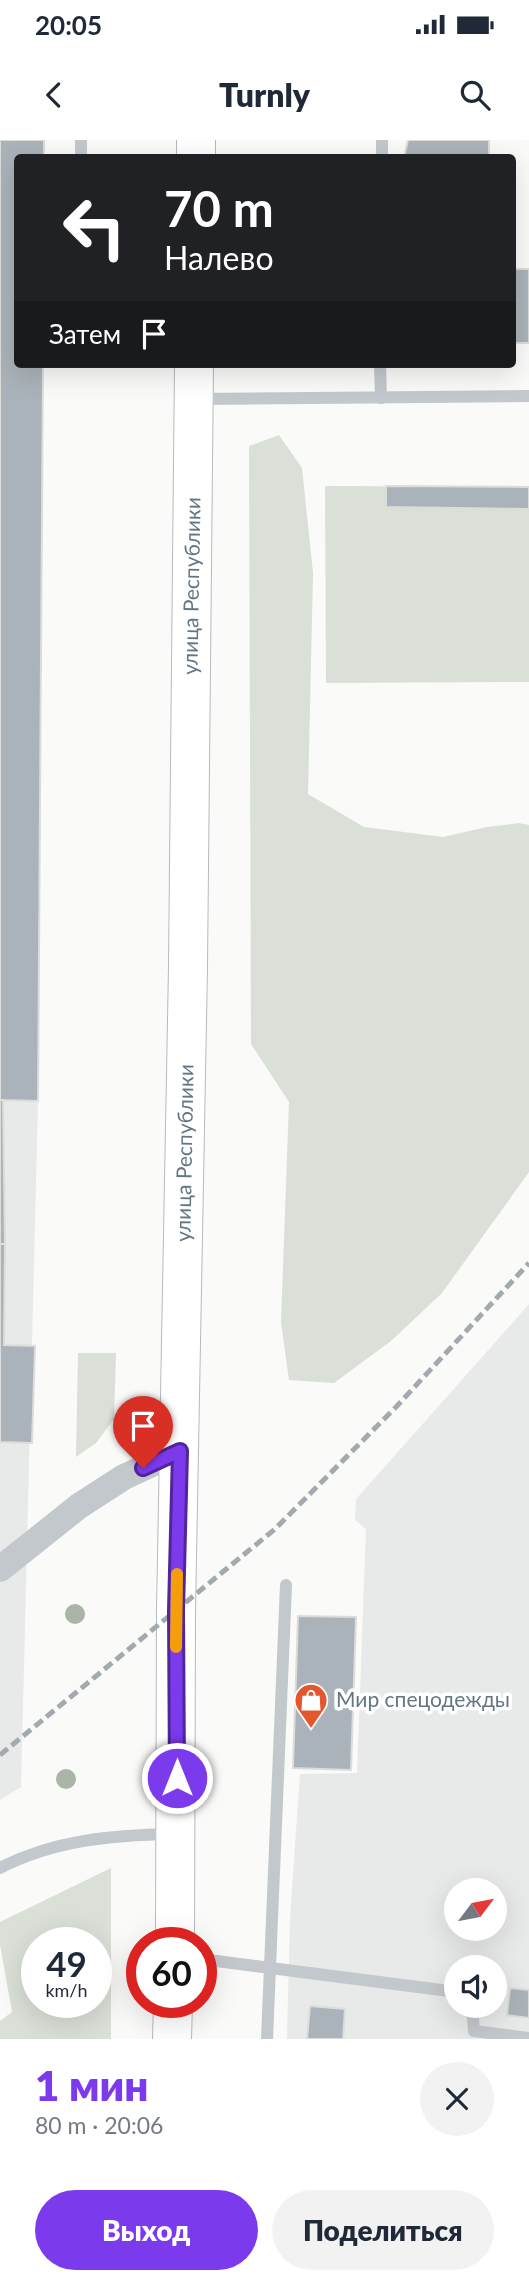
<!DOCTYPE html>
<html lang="ru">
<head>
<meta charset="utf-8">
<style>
  :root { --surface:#fff; --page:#f2f2f3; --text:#1f2937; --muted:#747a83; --accent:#7c3aed }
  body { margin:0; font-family:Lato,sans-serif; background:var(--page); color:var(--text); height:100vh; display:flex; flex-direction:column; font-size:26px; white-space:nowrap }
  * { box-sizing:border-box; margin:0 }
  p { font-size:23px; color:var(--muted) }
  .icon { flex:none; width:38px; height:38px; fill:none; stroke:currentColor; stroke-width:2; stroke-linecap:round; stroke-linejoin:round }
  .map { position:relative; height:1899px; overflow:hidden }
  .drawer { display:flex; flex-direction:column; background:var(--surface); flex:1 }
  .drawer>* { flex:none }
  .hud { position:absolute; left:14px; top:14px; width:502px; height:214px; border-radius:7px; box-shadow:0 7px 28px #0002; background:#202124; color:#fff; overflow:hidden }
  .needle { width:46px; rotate:58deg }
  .fabs { position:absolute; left:444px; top:1738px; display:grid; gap:14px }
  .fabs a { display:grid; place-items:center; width:63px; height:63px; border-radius:50%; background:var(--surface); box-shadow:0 7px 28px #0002; font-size:35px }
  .speed { position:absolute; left:21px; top:1787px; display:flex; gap:14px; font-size:35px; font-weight:700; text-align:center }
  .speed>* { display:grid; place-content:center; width:91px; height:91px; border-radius:50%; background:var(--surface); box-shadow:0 7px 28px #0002; line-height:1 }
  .speed small { font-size:18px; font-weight:400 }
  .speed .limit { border:10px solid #d22; background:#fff; color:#111 }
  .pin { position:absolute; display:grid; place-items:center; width:60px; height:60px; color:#fff; margin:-72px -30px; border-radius:50% 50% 50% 0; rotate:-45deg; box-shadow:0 0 7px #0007 }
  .pin .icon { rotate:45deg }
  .me { position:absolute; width:77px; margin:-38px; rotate:0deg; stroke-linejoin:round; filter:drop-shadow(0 0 5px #0008) }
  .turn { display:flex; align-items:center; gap:24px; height:147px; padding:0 35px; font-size:32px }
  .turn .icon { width:91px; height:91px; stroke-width:2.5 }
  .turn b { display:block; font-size:49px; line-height:60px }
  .then { display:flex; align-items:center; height:66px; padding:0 35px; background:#0003; gap:14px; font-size:26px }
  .round { display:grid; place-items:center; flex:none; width:74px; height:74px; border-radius:37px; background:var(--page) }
  .head { display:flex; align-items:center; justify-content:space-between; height:119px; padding:0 35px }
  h1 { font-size:42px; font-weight:800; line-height:52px; color:var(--accent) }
  .cta { display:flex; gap:14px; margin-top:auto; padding:14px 35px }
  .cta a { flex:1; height:80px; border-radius:42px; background:var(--accent); color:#fff; font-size:28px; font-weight:800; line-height:80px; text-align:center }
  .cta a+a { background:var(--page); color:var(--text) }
  .status { display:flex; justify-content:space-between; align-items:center; height:49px; padding:0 35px; background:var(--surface); direction:ltr }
  .status svg { height:19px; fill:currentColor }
  header { display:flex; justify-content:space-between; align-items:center; height:91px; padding:0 35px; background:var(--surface); font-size:32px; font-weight:800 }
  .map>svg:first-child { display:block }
  .built { fill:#e8e9e9; fill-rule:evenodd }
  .green { fill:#dadfd7; fill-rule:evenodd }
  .building { fill:#aab3b9; stroke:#dcdcda; stroke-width:2 }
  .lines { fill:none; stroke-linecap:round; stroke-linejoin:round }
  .primary-casing { stroke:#b5babe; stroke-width:40 }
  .lane { stroke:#c3c8cc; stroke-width:12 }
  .street { stroke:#c3c8cc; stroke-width:26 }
  .primary { stroke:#fff; stroke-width:38 }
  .rail { stroke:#a2aab0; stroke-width:5; stroke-dasharray:10 5; stroke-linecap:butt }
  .tree { fill:#aab4a7 }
  .route-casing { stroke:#51269a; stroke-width:18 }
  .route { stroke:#7c3aed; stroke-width:12 }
  .slow { stroke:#f59e0b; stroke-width:12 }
  .labels { text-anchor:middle; stroke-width:7; stroke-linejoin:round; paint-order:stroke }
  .street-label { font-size:21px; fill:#657683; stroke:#fff }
  .poi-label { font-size:21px; fill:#657683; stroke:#fff; text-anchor:start }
</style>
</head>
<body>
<div class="status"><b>20:05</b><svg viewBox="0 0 49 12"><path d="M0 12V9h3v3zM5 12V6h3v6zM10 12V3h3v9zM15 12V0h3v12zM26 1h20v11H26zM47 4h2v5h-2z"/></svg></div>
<header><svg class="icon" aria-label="back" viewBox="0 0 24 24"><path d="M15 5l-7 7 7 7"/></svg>Turnly<svg class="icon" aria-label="search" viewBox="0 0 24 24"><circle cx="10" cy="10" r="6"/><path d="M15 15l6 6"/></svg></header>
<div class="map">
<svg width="529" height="1899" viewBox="0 0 529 1899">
  <rect width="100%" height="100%" fill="#fafaf8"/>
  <g class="built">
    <path d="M 0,0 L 44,0 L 44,17 L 18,18 L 18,224 L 38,961 L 21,1647 L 0,1660 Z"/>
    <path d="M 529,1164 L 529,1899 L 287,1899 L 290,1778 L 300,1634 L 357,1633 L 366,1389 L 355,1380 L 356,1359 ZM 457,1750 L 495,1750 L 495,1788 L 457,1788 ZM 457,1827 L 495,1827 L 495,1866 L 457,1866 Z"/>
  </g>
  <g class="green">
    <path d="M 279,295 L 302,328 L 313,433 L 308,654 L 364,687 L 443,697 L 487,687 L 519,683 L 529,685 L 529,1032 L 442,1153 L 391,1201 L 334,1243 L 289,1240 L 281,1182 L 289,962 L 251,904 L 249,306 Z"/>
    <path d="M 325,346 L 529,347 L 529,542 L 326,543 Z"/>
    <path d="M 78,1213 L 116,1213 L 114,1279 L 96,1303 L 76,1317 Z"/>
    <path d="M 111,1728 L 111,1899 L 0,1899 L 0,1881 L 12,1872 L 0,1805 L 0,1782 ZM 96,1802 L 96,1862 L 37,1862 L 37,1802 Z"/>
  </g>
  <g class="building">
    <path d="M 0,0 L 44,0 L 44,18 L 18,18 L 18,224 L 43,224 L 38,961 L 0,960 Z"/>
    <path d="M 408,0 L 489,0 L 489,18 L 404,18 Z"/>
    <rect x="513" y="129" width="16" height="74"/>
    <path d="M 386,346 L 529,347 L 529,369 L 386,367 Z"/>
    <path d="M 0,960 L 3,960 L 5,1104 L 0,1104 Z"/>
    <path d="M 0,1104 L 5,1104 L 4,1205 L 35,1206 L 32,1303 L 0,1302 Z"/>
    <path d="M 298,1476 L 356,1477 L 351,1630 L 293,1628 Z"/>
    <path d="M 510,1848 L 529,1850 L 529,1878 L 507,1875 Z"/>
    <path d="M 310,1866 L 345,1869 L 343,1899 L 307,1899 Z"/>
  </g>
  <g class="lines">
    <defs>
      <g id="primary">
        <path d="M 196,18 L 196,0"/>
        <path d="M 175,1802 L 176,1470 L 188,827 L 194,224"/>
        <path d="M 172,1899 L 173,1862"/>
      </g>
    </defs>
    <use href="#primary" class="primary-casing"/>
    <g class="lane">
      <path d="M 81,18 L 81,0"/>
      <path d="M 382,18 L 382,0"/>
      <path d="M 380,224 L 381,258"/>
      <path d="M 198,259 L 529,256"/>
      <path d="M 0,1728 C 54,1700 113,1695 173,1694"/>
      <path d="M 201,1819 L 457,1852"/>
      <path d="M 472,1866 L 474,1891 L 529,1898"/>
      <path d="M 267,1899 L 286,1445"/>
    </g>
    <path class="street" d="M 0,1429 L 79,1366 L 124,1337 L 180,1311"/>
    <use href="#primary" class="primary"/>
    <path class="rail" d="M 0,1615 L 275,1389 L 396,1267 L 529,1123"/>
  </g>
  <g class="tree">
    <circle cx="75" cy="1474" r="10"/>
    <circle cx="66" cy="1639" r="10"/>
  </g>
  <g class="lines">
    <defs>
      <path id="route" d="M 143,1328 L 180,1311 L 176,1471 L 177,1638"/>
    </defs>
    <use href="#route" class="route-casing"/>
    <use href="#route" class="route"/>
    <path class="slow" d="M 176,1507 L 177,1434"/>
  </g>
  <defs>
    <symbol id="shop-pin" viewBox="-11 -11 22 30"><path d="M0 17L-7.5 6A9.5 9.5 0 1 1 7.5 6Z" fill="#e4572e" stroke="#fff"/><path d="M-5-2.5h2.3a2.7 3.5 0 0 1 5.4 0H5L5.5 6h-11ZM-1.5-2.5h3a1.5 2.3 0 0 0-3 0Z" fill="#fff"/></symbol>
  </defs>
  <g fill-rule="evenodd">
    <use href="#shop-pin" x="292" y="1541" width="38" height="52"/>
  </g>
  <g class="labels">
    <g class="street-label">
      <text transform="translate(192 446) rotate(-89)" y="7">улица Республики</text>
      <text transform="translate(185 1013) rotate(-89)" y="7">улица Республики</text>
    </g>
    <g class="poi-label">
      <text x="336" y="1567">Мир спецодежды</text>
    </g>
  </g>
</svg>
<div class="fabs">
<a><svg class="needle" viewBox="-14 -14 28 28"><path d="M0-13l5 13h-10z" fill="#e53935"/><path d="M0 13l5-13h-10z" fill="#747a83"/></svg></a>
<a><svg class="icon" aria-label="sound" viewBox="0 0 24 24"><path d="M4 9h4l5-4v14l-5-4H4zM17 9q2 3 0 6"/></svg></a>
</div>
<div class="speed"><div>49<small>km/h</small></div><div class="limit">60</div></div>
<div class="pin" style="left:143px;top:1328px;background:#d93025"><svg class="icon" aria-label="arrive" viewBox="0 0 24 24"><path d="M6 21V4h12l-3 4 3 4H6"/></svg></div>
<svg class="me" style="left:177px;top:1638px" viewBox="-20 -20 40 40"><circle r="17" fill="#7c3aed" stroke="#fff" stroke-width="3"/><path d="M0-11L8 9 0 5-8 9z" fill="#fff"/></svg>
<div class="hud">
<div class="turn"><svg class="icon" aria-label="left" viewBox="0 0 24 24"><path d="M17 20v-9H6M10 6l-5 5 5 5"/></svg><div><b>70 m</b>Налево</div></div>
<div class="then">Затем<svg class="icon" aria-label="arrive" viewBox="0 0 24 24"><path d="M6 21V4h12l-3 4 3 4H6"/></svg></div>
</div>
</div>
<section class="drawer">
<div class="head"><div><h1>1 мин</h1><p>80 m · 20:06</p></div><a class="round"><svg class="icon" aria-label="close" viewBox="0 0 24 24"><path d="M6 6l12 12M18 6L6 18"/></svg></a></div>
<div class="cta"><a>Выход</a><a>Поделиться</a></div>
</section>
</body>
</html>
